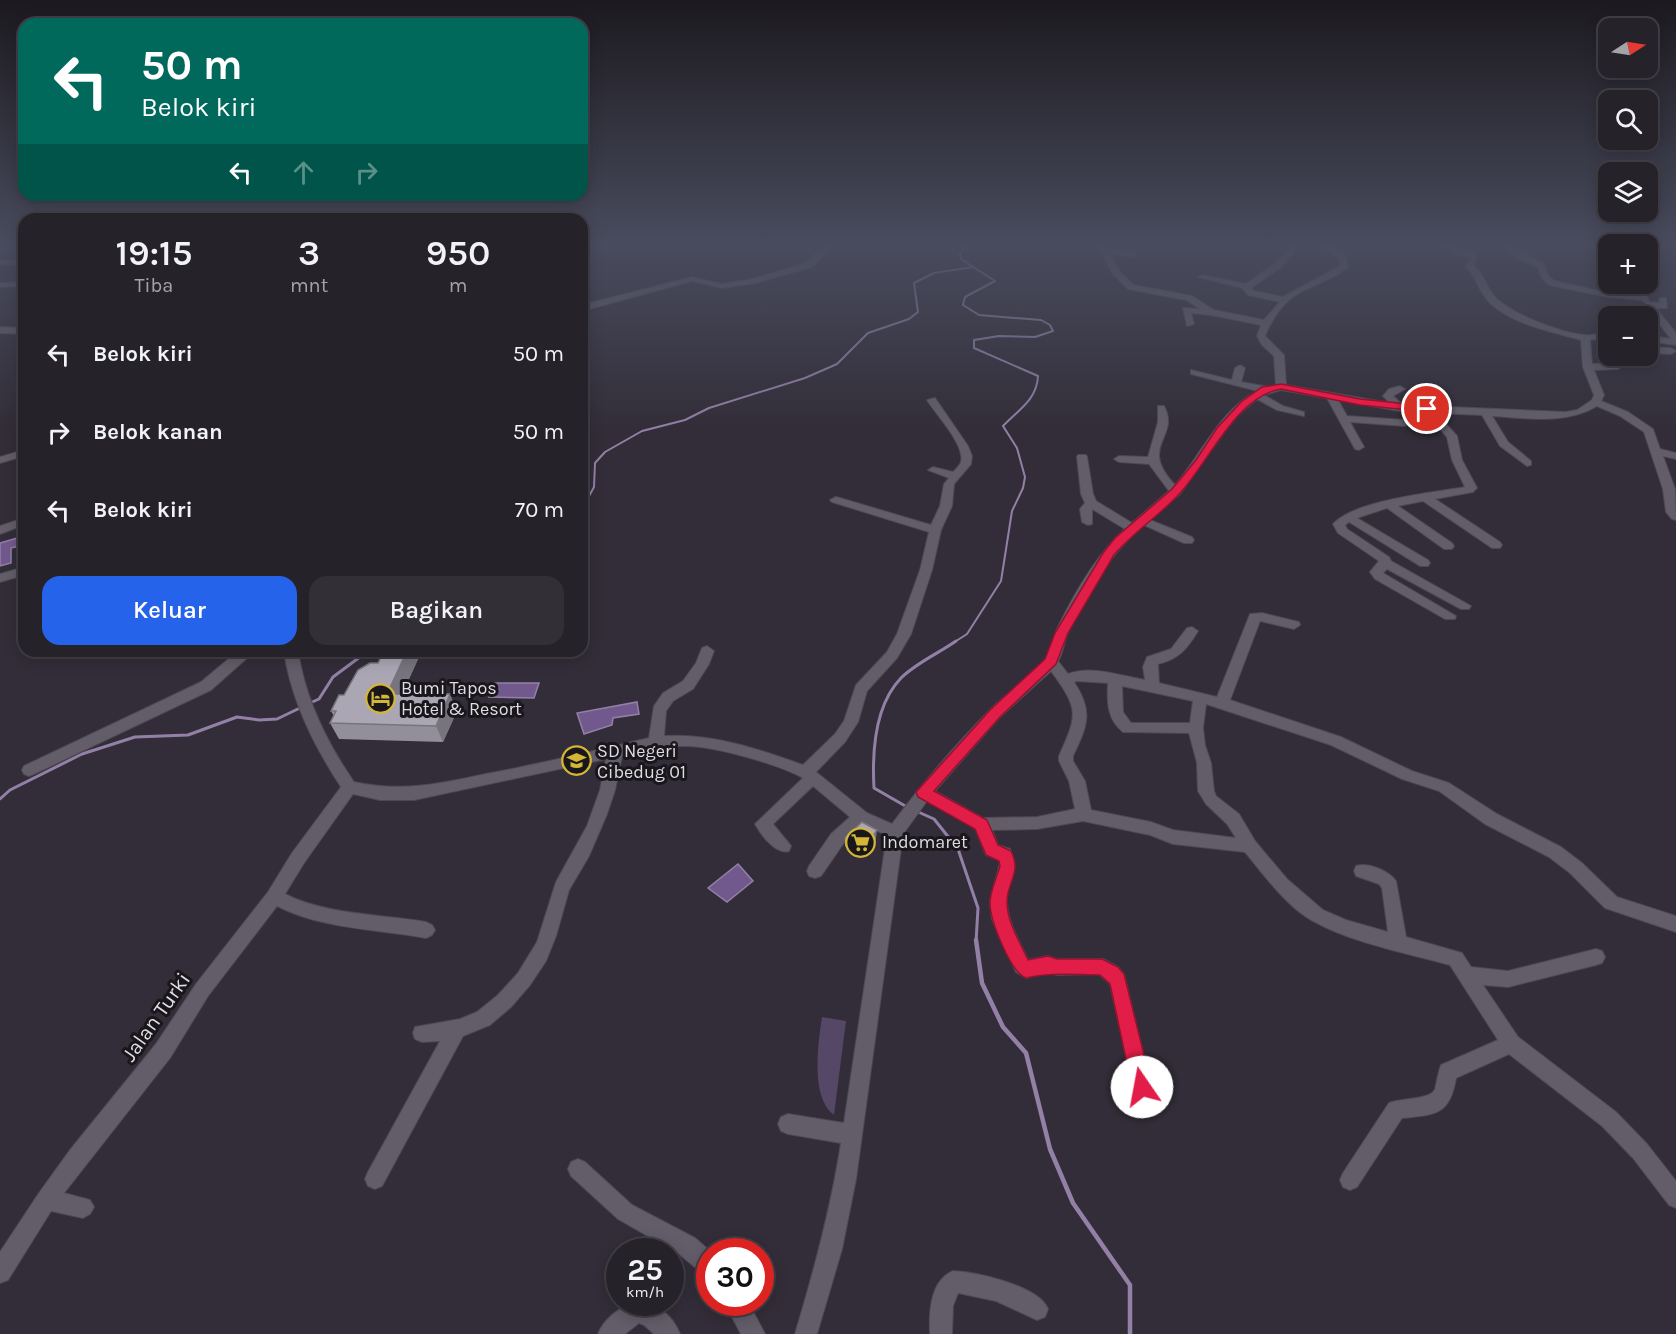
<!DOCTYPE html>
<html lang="id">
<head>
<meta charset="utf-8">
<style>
  :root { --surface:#26222a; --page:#322f36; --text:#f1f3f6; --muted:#a4a4a8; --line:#423f47; --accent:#2563eb }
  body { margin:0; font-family:Karla,sans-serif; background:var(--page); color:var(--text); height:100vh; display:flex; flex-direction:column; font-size:22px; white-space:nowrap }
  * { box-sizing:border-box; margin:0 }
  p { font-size:20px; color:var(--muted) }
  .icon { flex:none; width:33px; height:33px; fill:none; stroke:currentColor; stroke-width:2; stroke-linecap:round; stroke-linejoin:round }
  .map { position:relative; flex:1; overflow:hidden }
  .drawer { position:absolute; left:18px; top:213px; width:570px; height:444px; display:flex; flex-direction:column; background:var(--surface); border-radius:18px; box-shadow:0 3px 15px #0003,0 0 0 2px var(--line) }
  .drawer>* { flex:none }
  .guide { position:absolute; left:18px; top:18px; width:570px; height:183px; border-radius:18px; box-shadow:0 3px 15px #0003,0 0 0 2px var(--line); background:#00695c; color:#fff; overflow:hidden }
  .needle { width:39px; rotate:78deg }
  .buttons { position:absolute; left:1598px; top:18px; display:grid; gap:12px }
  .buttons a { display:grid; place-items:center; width:60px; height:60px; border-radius:12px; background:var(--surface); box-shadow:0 3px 15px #0003,0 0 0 2px var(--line); font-size:30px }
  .speed { position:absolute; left:606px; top:1238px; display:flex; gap:12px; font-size:30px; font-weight:700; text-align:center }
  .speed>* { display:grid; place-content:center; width:78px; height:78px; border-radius:50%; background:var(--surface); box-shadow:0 3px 15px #0003,0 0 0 2px var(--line); line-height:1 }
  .speed small { font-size:15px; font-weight:400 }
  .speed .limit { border:9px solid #d22; background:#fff; color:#111 }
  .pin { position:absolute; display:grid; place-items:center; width:51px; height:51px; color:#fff; margin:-26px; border:3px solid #fff; border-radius:50%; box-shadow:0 2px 6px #0007 }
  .me { position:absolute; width:66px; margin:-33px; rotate:348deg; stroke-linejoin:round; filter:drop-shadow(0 0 4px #0008) }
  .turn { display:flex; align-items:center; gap:21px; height:126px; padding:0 24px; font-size:27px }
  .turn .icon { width:78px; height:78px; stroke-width:2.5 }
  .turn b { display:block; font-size:42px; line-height:51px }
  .lanes { display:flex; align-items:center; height:57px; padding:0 24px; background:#0003; justify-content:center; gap:30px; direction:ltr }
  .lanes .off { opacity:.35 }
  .eta { display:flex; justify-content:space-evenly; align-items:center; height:102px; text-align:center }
  .eta b { font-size:36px; font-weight:600; line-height:42px }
  .action { display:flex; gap:12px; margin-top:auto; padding:12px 24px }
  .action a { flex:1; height:69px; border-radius:18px; background:var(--accent); color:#fff; font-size:24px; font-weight:600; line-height:69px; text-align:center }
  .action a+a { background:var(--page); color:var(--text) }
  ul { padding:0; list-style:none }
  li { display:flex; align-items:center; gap:18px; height:78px; padding:0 24px }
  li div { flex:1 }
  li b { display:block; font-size:22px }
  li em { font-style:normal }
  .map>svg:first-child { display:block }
  .green { fill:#554766 }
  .water { fill:#72598d; stroke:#9380a7; stroke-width:1.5 }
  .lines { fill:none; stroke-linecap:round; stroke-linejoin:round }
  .stream-far2 { stroke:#9380a7; stroke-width:2 }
  .stream-far1 { stroke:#9380a7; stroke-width:3 }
  .stream { stroke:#9380a7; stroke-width:4.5 }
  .minor-casing { stroke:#4d4952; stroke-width:2 }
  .minor { fill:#625d69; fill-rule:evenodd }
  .wall { fill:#938f9a }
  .shaded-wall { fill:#78747d }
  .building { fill:#aba6b3; stroke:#78747d; stroke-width:1.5 }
  .route { fill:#e11d48; stroke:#92132f; stroke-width:1.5 }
  .labels { text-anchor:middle; stroke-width:6; stroke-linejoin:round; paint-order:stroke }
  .poi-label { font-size:18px; fill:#dfdce3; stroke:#19171c; text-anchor:start }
  .near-street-label { font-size:21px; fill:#dfdce3; stroke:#19171c }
</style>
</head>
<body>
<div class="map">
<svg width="1676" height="1334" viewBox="0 0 1676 1334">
  <rect width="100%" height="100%" fill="#322d38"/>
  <path class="green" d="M 822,1017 L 846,1021 L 834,1115 C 810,1098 818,1043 822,1017 Z"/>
  <g class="water">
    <path d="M 24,536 L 24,545 L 11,548 L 11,563 L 0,566 L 0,543 Z"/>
    <path d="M 494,683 L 539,683 L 534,698 L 489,697 Z"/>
    <path d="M 637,702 L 639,714 L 613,718 L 612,725 L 584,734 L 577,713 Z"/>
    <path d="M 738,864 L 753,881 L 727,902 L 708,888 Z"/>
  </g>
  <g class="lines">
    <g class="stream-far2">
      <path d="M 582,509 L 594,487 L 595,463 L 605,452 L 642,431 L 685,420 L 709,408 L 805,378 L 837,364 L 868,333 L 909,319 L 918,312 L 914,283 L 934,273 L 973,267"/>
      <path d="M 953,643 L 967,634 L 1001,581 L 1012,511 L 1023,488 L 1025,477 L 1017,448 L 1003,426 C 1018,410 1037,400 1038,376 L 974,348 L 974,340 L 999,336 L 1035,337 L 1053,331 L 1050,325 L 1041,320 L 979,315 L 963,305 L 965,297 L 995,281 L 961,259 L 960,254 L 965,247 L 957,243"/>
    </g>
    <g class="stream-far1">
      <path d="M 310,703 L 319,699 L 333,677 L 368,651"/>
      <path d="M 0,799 L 10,790 L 82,754 L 135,737 L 188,735 L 237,717 L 259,720 L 277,719 L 302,707"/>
      <path d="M 907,807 L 874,788 C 872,752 875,705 901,678 C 916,663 939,653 956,641"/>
      <path d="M 916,811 L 934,819 L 958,849 L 978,908 L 976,942"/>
    </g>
    <path class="stream" d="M 976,940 L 982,983 L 1003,1027 L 1026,1053 L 1050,1149 L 1073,1203 L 1130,1285 L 1130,1334"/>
    <defs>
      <g id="minor">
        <path d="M 832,243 L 842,243 L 831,249 L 812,267 L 756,283 L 722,288 L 692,281 L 582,311 L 582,305 L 692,277 L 722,284 L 752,279 L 806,263 L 825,245 Z"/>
        <path d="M 1096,243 L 1104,243 L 1107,249 L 1135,253 L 1135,257 L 1132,257 L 1110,254 L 1119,271 L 1134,285 L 1192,296 L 1214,310 L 1264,320 L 1280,302 L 1248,295 L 1242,288 L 1198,277 L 1202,275 L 1246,284 L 1275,263 L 1295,244 L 1299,246 L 1281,267 L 1251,288 L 1254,291 L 1283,297 L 1340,266 L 1339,259 L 1318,243 L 1327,243 L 1346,256 L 1348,267 C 1332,281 1310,285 1293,297 C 1281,305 1270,323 1265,336 L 1284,355 L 1286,385 L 1390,403 L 1383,396 L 1389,389 L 1400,386 L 1405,389 L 1393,396 L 1403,405 L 1565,412 L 1577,410 L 1592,400 L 1594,395 L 1583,367 L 1581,340 C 1550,331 1513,325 1489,302 C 1478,290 1477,278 1466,267 L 1470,258 L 1455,254 L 1439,243 C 1452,243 1464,251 1477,255 L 1474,266 C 1485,274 1486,288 1495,297 C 1511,314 1561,333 1585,335 C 1592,336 1601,333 1608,332 L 1608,338 L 1590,340 L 1592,364 L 1613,363 L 1612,356 L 1620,356 L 1623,366 L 1618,369 L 1594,370 L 1604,395 L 1601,401 L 1628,412 L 1653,429 L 1660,449 L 1676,453 L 1676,459 L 1663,456 L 1675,489 L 1676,520 L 1672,519 L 1666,512 L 1663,489 L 1644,432 L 1620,416 L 1597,406 C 1566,425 1527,418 1492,416 L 1508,442 L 1531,461 L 1531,465 L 1527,466 L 1500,446 L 1482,415 L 1436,413 L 1457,436 L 1462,460 L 1477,488 L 1473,492 L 1435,499 L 1500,542 L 1502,545 L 1500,548 L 1492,548 L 1423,501 L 1398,506 L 1452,543 L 1454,546 L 1452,549 L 1444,549 L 1387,508 L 1357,518 L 1428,560 L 1430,563 L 1428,566 L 1420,566 L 1349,522 L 1345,525 L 1347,529 L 1389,557 L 1391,561 L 1471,606 L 1469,609 L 1461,609 L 1387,569 L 1383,573 L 1456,616 L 1455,619 L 1445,619 L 1375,579 L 1370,572 L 1379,561 L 1338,533 L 1333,524 C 1355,500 1432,493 1465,487 L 1452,460 L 1447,437 L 1425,412 L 1400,411 L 1338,400 L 1347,416 L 1405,420 L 1410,423 L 1405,426 L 1350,422 L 1364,447 L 1359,450 L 1355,449 L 1327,398 L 1281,390 L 1264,395 L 1283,406 L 1304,412 L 1304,416 L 1277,410 L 1257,399 L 1238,415 L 1225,431 L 1180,494 L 1150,520 L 1192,537 L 1194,540 L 1192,543 L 1184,543 L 1144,525 C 1111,553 1084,594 1067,635 C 1064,643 1063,653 1058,661 L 1068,674 C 1092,665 1121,676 1145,680 L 1143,667 L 1147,657 L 1171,649 L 1187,628 L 1192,627 L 1198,631 C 1187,649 1179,659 1158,664 L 1159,683 L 1217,697 L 1250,614 L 1262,613 L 1299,622 L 1300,625 L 1294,629 L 1260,621 L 1230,700 L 1341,737 L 1412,771 L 1449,783 L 1497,814 L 1561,847 L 1582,863 L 1617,897 L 1676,916 L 1676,932 L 1605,908 L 1570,873 L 1549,857 L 1485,824 L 1439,791 L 1402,779 L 1331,745 L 1206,704 L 1203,728 L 1205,745 L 1211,763 L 1214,791 L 1216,796 L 1239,814 L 1255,841 L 1287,879 L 1323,910 L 1346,920 L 1388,932 L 1382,888 L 1379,884 L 1356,876 L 1354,871 L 1356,866 C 1368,862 1389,871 1396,881 L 1406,937 L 1462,953 L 1471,967 L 1508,971 L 1596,949 L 1602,951 L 1605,957 L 1602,963 L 1596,965 L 1508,987 L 1483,985 L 1518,1037 L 1616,1112 L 1647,1144 L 1676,1181 L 1676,1208 L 1669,1205 L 1633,1158 L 1602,1126 L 1509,1054 L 1456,1078 C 1450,1115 1435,1115 1402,1118 L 1357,1187 L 1350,1190 L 1343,1187 L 1340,1180 L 1343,1173 L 1389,1103 C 1401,1098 1431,1100 1435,1089 C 1437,1081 1438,1073 1441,1065 L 1498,1040 L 1450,965 C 1406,953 1353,943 1313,921 C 1287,907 1264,875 1245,852 L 1173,844 L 1150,835 L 1083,821 L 1037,829 L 992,830 L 998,845 L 1010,849 C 1022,875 1005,880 1007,903 C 1008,923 1020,942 1028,960 L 1048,956 L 1057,959 L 1103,959 L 1118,967 L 1124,974 L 1156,1107 L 1153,1114 L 1146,1117 L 1139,1114 L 1110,984 L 1100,975 L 1095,974 L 1057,975 L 1048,972 L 1026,978 L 1016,972 L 992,919 L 990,901 L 1000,863 L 998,859 L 986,855 L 975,828 L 927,801 L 903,834 L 856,1179 L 842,1249 L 817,1334 L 795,1334 C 814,1271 831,1208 841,1143 L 788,1134 L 781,1131 L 778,1124 L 781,1117 L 788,1114 L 844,1123 L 887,835 L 863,825 L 843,844 L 821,876 L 815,878 L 809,876 L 807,871 L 809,866 L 831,834 L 850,817 L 813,786 L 773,824 L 791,846 L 789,851 C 776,855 761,835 755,824 L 803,778 C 778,764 714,746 686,746 C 664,745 643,751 622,756 L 615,790 L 607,814 L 589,856 L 569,890 L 556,936 L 546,961 L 530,985 L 511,1007 L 490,1025 L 463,1036 L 382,1186 L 375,1189 L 368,1186 L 365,1179 L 368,1172 L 440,1041 L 422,1042 L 415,1039 L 413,1033 L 415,1027 L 460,1019 L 477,1012 L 498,995 L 518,973 L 537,942 L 556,882 L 587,826 L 600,790 L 606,759 L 414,800 L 380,800 L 353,794 L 304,863 L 285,894 C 326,915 380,914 426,922 L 432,925 L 435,930 L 432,935 L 426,938 C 376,929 322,929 277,906 L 208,996 L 170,1058 L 64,1193 L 90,1200 L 94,1207 L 90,1214 L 83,1218 L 51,1211 L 8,1280 L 0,1283 L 0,1252 L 39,1193 L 70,1150 L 156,1044 L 196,984 L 268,892 L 292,853 L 341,787 C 314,746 291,700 284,651 L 298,651 C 305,698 327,743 354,782 C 405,793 441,783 491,773 C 544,763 597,750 649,738 L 654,706 L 663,693 L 683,681 L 696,663 L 702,648 L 707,646 L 714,651 L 709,664 L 693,689 L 673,701 L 666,711 L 664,736 C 713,733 758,749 803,765 L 835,734 L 844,721 L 856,685 L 887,652 L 897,634 L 920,570 L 929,532 L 832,502 L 830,500 L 836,497 L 840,498 L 931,525 L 940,506 L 944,484 L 949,478 L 928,470 L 933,467 L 953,472 C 958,467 963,463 961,455 C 959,439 936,414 927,400 L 935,398 L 968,446 L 972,456 L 971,464 L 954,484 L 952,506 L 941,530 L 932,570 L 911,634 L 897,658 L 867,691 L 858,722 L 845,742 L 816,772 L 867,813 L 892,824 C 922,784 954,746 990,710 C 1007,692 1029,680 1044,661 C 1051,652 1053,638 1058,627 C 1075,592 1096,555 1125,529 L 1092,509 L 1092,524 L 1088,525 L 1082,522 L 1080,509 L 1085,503 L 1081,494 L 1077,457 L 1078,455 L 1086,455 L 1087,457 L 1093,494 L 1096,501 L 1132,523 L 1169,491 L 1149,464 L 1119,462 L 1114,459 L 1119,456 L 1148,457 L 1158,422 L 1158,406 L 1164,406 C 1181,438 1137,445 1175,485 C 1202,454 1220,409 1258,391 L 1191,374 L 1191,370 L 1232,380 L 1235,368 L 1240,365 L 1245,368 L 1241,382 L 1269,387 L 1276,385 L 1274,356 L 1262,345 L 1257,336 L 1261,325 L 1211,315 L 1191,313 L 1194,324 L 1187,326 L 1183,308 L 1200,309 L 1186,300 L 1128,289 L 1113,274 ZM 1051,671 C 1079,709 1078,714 1059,756 L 1059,761 L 1069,781 L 1075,809 L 1037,817 L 983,818 L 935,791 L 999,718 ZM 1077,681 L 1108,683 C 1107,702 1107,719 1123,732 L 1189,733 L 1197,763 L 1198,791 L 1206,804 L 1227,824 L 1236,838 L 1173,830 L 1151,822 L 1091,810 L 1085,781 L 1073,761 L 1073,756 C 1087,726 1094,712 1074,682 ZM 1122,686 L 1193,701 L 1190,723 L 1131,723 L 1123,712 Z"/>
        <path d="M 1500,243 C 1511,243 1530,258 1543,263 L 1549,277 L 1555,281 L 1608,293 L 1636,295 L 1627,284 L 1635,284 L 1647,296 L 1649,302 L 1659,303 L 1660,298 L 1666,298 L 1667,308 L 1656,308 L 1676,333 L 1676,345 L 1647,341 L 1647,335 L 1671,339 L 1646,307 L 1646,303 L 1641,300 L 1608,297 L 1549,285 L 1542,278 L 1537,266 L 1520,260 Z"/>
        <path d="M 0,260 L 24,261 L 24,265 L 0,264 Z"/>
        <path d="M 24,282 L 24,286 L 0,287 L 0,283 Z"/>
        <path d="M 0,327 L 24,328 L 24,334 L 0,333 Z"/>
        <path d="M 1647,347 L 1671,348 L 1676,351 L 1671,354 L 1647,353 Z"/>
        <path d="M 24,450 L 24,456 L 0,463 L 0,457 Z"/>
        <path d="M 24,518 L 24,525 L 0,534 L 0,526 Z"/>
        <path d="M 24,567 L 24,575 L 0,582 L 0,574 Z"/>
        <path d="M 238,651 L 255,651 L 211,690 L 34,774 L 29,776 L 24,774 L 22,770 L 24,766 L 201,682 Z"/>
        <path d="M 578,1159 L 585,1162 L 632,1205 L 695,1238 L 710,1251 L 710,1276 L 702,1273 L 679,1254 L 618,1219 L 571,1176 L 568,1169 L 571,1162 Z"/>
        <path d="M 953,1271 C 977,1272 1039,1286 1048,1309 L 1045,1317 L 1037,1320 L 996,1301 L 958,1293 L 953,1306 L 952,1334 L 930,1334 C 929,1312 930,1281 953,1271 Z"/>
        <path d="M 633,1302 C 655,1301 672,1314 680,1334 L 654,1334 L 644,1325 L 639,1323 L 625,1334 L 598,1334 C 604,1319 618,1309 633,1302 Z"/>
        <path d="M 724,1302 L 748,1302 L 765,1334 L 741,1334 Z"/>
      </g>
    </defs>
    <use href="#minor" class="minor-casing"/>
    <use href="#minor" class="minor"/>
  </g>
  <g class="wall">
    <path d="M 384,651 L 416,651 L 419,657 L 402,694 L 457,711 L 443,742 L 339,739 L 330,723 L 334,716 L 331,711 L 344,695 L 378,663 Z"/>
    <path d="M 845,838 L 876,838 L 865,856 L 845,846 Z"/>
  </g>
  <g class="shaded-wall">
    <path d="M 407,651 L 416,651 L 419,657 L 395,710 L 387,694 Z"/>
    <path d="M 450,694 L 457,711 L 443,742 L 436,726 Z"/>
    <path d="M 877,830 L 876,838 L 865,856 L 865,848 Z"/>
  </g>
  <g class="building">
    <path d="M 384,651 L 407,651 L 387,694 L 450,694 L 436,726 L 330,723 L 336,711 L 331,711 L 339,695 L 344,695 L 358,670 L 370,663 L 378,663 Z"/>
    <path d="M 862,822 L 877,830 L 865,848 L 845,838 Z"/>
  </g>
  <linearGradient id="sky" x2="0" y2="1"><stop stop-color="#1c191f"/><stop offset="0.57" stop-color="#494c5e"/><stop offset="1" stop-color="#494c5e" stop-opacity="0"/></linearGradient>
  <rect width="1676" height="430" fill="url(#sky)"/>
  <path class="route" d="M 1281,384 L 1360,399 L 1427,406 L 1432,409 L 1427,412 L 1360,405 L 1281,389 C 1237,396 1209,461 1181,492 C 1161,515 1134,531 1114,555 L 1068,633 L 1056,664 L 1000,717 L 934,791 L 987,820 L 998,845 L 1011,851 C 1022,873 1007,882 1007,902 C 1007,922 1020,942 1028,960 L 1048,956 L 1057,959 L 1102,959 L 1118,967 L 1124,974 L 1152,1087 L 1149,1094 L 1142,1097 L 1135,1094 L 1132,1087 L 1110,984 L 1100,975 C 1075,975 1050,972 1026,978 C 1010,972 990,920 990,903 C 990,891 997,877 1000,866 L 999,861 L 986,855 L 975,829 L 918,797 L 916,792 L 990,710 L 1045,659 L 1055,633 L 1103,553 L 1115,538 L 1172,489 L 1196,460 L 1217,428 L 1241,402 L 1262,387 Z"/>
  <defs>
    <symbol id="hotel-ring" viewBox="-11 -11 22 22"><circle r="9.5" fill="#19171c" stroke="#d4b635" stroke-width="1.5"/><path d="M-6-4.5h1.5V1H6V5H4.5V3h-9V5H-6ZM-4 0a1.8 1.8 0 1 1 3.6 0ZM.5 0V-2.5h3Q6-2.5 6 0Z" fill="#d4b635"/></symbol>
    <symbol id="school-ring" viewBox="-11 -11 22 22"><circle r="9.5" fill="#19171c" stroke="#d4b635" stroke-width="1.5"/><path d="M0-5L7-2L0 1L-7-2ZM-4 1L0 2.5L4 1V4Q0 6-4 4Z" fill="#d4b635"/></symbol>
    <symbol id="supermarket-ring" viewBox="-11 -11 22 22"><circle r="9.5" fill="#19171c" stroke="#d4b635" stroke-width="1.5"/><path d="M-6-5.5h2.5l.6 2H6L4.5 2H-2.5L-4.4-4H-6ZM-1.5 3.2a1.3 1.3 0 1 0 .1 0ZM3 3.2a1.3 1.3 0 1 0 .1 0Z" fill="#d4b635"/></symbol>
  </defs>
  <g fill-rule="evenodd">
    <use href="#hotel-ring" x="364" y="682" width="33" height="33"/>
    <use href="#school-ring" x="560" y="744" width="33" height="33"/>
    <use href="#supermarket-ring" x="844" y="826" width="33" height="33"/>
  </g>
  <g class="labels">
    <g class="poi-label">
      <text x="401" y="694">Bumi Tapos<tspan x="401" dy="21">Hotel &amp; Resort</tspan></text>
      <text x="597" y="757">SD Negeri<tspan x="597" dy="21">Cibedug 01</tspan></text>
      <text x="882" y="848">Indomaret</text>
    </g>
    <g class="near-street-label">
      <text transform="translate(156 1017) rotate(-55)" y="7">Jalan Turki</text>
    </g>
  </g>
</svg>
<div class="buttons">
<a><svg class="needle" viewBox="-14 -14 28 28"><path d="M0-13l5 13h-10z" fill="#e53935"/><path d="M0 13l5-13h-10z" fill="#a4a4a8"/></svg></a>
<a><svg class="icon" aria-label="search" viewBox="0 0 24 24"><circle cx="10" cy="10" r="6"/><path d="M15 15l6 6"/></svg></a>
<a><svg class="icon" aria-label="layers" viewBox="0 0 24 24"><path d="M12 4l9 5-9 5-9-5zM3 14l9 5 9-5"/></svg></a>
<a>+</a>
<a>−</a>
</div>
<div class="speed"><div>25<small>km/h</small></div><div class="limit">30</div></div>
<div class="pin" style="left:1427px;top:409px;background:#d93025"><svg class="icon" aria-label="arrive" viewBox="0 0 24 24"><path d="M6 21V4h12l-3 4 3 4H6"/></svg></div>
<svg class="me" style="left:1142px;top:1087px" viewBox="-20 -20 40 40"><circle r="19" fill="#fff"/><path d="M0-13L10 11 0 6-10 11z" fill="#e11d48"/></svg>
<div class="guide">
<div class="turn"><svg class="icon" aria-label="left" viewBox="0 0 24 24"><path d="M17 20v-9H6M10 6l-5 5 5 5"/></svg><div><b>50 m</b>Belok kiri</div></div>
<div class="lanes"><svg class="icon" aria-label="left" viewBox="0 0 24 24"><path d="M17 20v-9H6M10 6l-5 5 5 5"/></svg><svg class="icon off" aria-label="ahead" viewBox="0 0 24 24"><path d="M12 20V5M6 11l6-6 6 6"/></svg><svg class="icon off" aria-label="right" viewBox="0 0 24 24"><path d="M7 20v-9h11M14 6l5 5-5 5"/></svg></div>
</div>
<section class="drawer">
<div class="eta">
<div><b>19:15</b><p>Tiba</p></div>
<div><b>3</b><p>mnt</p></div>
<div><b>950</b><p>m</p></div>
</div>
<ul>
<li><svg class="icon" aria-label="left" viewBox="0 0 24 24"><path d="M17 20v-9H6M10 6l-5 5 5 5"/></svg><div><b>Belok kiri</b></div><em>50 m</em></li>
<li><svg class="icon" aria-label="right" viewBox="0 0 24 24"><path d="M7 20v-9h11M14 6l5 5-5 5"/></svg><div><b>Belok kanan</b></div><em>50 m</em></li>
<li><svg class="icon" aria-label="left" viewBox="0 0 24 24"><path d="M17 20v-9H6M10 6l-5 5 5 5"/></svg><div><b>Belok kiri</b></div><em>70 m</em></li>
</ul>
<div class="action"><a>Keluar</a><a>Bagikan</a></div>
</section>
</div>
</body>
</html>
